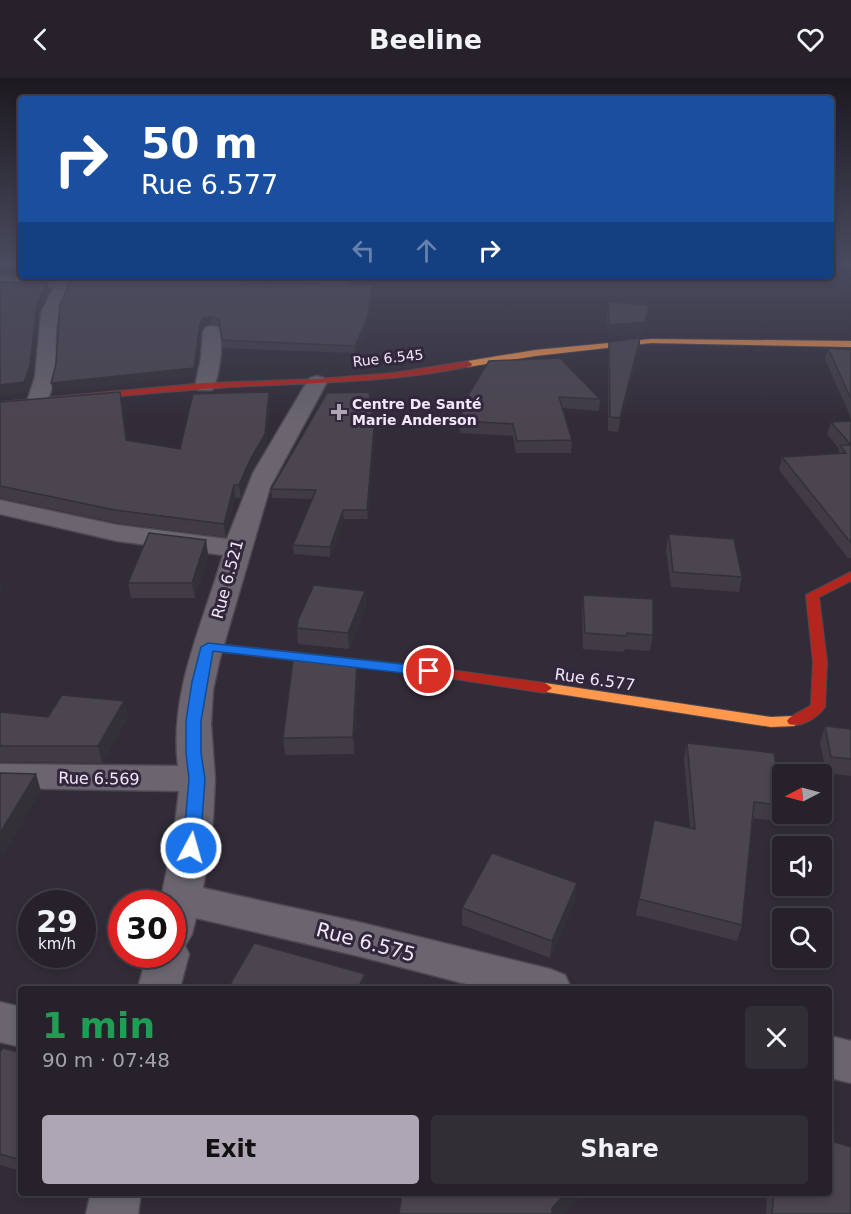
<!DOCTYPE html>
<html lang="en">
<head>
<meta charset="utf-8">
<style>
  :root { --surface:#26212a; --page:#322e36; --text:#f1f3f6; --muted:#a4a3a8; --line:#423e47; --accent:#aea6b4 }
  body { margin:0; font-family:"DejaVu Sans",sans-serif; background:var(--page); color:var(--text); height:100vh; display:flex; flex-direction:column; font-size:22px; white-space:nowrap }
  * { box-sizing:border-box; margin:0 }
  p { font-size:20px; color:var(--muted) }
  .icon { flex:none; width:33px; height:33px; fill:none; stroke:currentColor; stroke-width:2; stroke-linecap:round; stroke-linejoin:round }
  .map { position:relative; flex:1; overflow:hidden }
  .drawer { position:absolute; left:18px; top:908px; width:814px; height:210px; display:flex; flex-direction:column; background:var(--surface); border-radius:6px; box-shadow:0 3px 9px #0003,0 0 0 2px var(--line) }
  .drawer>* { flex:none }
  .banner { position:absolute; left:18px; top:18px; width:816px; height:183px; border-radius:6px; box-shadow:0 3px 9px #0003,0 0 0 2px var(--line); background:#1a4fa0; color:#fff; overflow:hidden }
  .needle { width:39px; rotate:264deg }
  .tools { position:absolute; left:772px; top:686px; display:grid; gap:12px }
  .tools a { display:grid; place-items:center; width:60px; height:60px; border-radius:6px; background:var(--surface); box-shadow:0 3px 9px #0003,0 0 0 2px var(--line); font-size:30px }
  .speed { position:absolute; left:18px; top:812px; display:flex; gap:12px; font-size:30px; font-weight:700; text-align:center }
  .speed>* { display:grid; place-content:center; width:78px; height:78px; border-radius:50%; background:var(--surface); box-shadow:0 3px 9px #0003,0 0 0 2px var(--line); line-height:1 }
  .speed small { font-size:15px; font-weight:400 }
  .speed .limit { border:9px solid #d22; background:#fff; color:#111 }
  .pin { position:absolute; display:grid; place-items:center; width:51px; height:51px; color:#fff; margin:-26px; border:3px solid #fff; border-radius:50%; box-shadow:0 2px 6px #0007 }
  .me { position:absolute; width:66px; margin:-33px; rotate:6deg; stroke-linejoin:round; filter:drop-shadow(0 0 4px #0008) }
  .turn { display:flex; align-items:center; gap:21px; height:126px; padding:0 24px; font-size:27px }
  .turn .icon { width:78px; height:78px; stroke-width:2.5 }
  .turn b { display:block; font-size:42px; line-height:51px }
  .lanes { display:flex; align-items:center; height:57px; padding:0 24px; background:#0003; justify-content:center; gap:30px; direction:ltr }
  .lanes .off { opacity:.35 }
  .round { display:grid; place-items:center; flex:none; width:63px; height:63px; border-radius:6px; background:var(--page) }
  .headline { display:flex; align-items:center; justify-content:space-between; height:102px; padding:0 24px }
  h1 { font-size:36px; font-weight:600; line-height:45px; color:#1e9e55 }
  .primary-button { display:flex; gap:12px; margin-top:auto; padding:12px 24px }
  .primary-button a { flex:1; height:69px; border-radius:6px; background:var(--accent); color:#111; font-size:24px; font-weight:600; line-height:69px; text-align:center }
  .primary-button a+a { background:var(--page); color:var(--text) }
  header { display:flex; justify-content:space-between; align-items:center; height:78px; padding:0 24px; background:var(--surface); font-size:27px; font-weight:600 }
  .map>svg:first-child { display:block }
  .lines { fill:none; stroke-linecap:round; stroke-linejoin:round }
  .street-casing { stroke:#4d4852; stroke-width:3 }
  .slow-casing { stroke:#4d4852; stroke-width:2 }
  .jam-casing { stroke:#4d4852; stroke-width:2 }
  .street { fill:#6a656f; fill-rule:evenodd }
  .slow { fill:#ff974d; fill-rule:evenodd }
  .jam { fill:#b3261e; fill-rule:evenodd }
  .wall { fill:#403b45 }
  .shaded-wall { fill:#343038 }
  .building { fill:#4b4550; stroke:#343038; stroke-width:1.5 }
  .route { fill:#1a73e8; stroke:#114b97; stroke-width:1.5 }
  .poi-dot { fill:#aea6b4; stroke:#33273d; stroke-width:2 }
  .labels { text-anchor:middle; stroke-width:6; stroke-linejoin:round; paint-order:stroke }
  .far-street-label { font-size:14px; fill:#f0e8f7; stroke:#33273d }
  .far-poi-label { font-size:14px; font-weight:bold; fill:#f0e8f7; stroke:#33273d; text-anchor:start }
  .street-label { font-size:16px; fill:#f0e8f7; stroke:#33273d }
  .near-street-label { font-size:20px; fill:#f0e8f7; stroke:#33273d }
</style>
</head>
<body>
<header><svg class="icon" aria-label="back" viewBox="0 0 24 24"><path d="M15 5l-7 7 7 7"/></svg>Beeline<svg class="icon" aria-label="heart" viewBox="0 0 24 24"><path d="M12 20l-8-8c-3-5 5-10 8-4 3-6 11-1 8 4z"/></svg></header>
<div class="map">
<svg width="851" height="1136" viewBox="0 0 851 1136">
  <rect width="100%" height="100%" fill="#322c38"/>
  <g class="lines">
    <defs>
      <g id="street">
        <path d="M 0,198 L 321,200 L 329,205 L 321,210 L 72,204 C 68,214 62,224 59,234 C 51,265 63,300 44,327 L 37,329 L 30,327 L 27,323 L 35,299 L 41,235 L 54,209 L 0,208 Z"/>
        <path d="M 212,248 L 218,249 C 225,260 219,302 212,312 L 198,312 L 195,308 L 201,280 L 203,253 L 206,249 Z"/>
        <path d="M 317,298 L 324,300 L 327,304 L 270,409 L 220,580 L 213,612 L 211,646 L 215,701 L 213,742 L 203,810 L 358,844 L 550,891 L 565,897 L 571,910 L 482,910 L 358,878 L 196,840 L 192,856 L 185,868 L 189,876 L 180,910 L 138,910 L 147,876 L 172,876 L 172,825 L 160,825 L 173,762 L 179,713 L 0,710 L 0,686 L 178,688 C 169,614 203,546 223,477 L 117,463 L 0,436 L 0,422 L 117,447 L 227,461 L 253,395 L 307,304 L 310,300 Z"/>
        <path d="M 0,924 L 21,929 L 21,969 L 0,964 Z"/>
        <path d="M 830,958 L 851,963 L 851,1005 L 830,1000 Z"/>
        <path d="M 91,1114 L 141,1114 L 138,1136 L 86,1136 Z"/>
      </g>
      <g id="slow">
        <path d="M 651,261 L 851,263 L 851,269 L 651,265 L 535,278 L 468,289 L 464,286 L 468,283 L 535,272 Z"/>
        <path d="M 545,605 L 771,639 L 794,638 L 801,643 L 794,648 L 771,649 L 540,613 L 538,610 L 540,607 Z"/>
      </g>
      <g id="jam">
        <path d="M 468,283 L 472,286 L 471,288 C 383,307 293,304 204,311 C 136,316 68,323 0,330 L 0,324 L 205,305 L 317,301 L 393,295 Z"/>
        <path d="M 851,494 L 851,503 L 819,519 L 827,584 L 825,629 C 818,639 802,650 789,646 L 787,643 C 791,636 804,633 811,627 L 813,584 L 806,517 Z"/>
        <path d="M 208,565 L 429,589 L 545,605 L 552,610 L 545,615 L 429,597 L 203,572 L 201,569 Z"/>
      </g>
    </defs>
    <use href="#street" class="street-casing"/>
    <use href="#slow" class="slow-casing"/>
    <use href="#jam" class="jam-casing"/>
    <use href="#street" class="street"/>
    <use href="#slow" class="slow"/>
    <use href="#jam" class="jam"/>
  </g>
  <g class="wall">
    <path d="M 321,198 L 352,198 L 351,207 L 373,207 L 373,213 L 367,249 L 355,275 L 223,270 L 220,248 L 212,246 L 204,248 L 201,253 L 195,298 L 53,313 L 56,286 L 321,205 L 326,201 Z"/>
    <path d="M 609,224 L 649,227 L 647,239 L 643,256 L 608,259 L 607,235 Z"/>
    <path d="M 640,260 L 639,273 L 618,354 L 608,353 L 608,276 L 609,264 Z"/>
    <path d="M 828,270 L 851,272 L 851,340 L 825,281 Z"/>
    <path d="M 489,283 L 600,321 L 599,333 L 563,330 L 572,362 L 571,375 L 516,375 L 513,358 L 460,355 L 460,343 Z"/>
    <path d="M 0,324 L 123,325 L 127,363 L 180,371 L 270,325 L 266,368 L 251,394 L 241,420 L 235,420 L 225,459 L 117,445 L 0,420 L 0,421 Z"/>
    <path d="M 851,343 L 851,480 L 848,480 L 779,392 L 782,379 L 838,376 L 839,371 L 827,356 L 831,344 Z"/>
    <path d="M 374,350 L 375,358 L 368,441 L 344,441 L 330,479 L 294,476 L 293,467 L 313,421 L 272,420 L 271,411 Z"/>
    <path d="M 669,456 L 742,499 L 739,514 L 671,509 L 666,471 Z"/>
    <path d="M 206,462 L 208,477 L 195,520 L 131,520 L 128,505 Z"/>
    <path d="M 365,513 L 366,528 L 349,571 L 298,566 L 297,550 Z"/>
    <path d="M 583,517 L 653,557 L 650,573 L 625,571 L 624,574 L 583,571 L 582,532 Z"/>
    <path d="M 339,584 L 357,584 L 358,600 L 354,676 L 285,677 L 283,660 Z"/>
    <path d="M 0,634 L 48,639 L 128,639 L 102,685 L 0,684 Z"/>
    <path d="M 825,648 L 851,651 L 851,698 L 826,695 L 820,664 Z"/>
    <path d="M 687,665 L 781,727 L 777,743 L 752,740 L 742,847 L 737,863 L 636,837 L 654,742 L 690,750 L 684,681 Z"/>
    <path d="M 575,822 L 550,880 L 462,847 L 462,830 Z"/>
    <path d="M 0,974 L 21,975 L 21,1093 L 0,1087 Z"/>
    <path d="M 834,1064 L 851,1136 L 766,1136 L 767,1114 L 830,1114 Z"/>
  </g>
  <g class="shaded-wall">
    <path d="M 47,204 L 49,213 L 39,235 L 33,299 L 27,315 L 0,318 L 0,307 L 37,225 Z"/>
    <path d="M 373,207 L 373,213 L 367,249 L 355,275 L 355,268 Z"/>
    <path d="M 649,227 L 647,239 L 643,256 L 608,259 L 609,247 Z"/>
    <path d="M 211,238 L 212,246 L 204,248 L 201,253 L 195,298 L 53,313 L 51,305 L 200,245 L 203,240 Z"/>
    <path d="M 640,260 L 639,273 L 618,354 L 620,340 Z"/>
    <path d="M 120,314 L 123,325 L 128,375 L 126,362 Z"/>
    <path d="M 269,314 L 270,325 L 266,368 L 251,394 L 241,420 L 239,407 Z"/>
    <path d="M 374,350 L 375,358 L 368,441 L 367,432 Z"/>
    <path d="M 234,407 L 235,420 L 225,459 L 224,446 Z"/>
    <path d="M 343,432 L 344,441 L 330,479 L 330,469 Z"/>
    <path d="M 206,462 L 208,477 L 195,520 L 192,505 Z"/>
    <path d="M 0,502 L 3,513 L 0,515 Z"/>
    <path d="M 365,513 L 366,528 L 349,571 L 348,555 Z"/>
    <path d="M 357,584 L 358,600 L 354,676 L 353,659 Z"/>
    <path d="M 124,623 L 128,639 L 102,685 L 98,668 Z"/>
    <path d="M 36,696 L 41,713 L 1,781 L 0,755 Z"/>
    <path d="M 577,805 L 575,822 L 550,880 L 552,863 Z"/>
    <path d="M 365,896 L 366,910 L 358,910 Z"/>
    <path d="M 567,1114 L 584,1114 L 564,1136 L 551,1136 L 552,1130 Z"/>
  </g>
  <g class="building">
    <path d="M 330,198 L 351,198 L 351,207 L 373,207 L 367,241 L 355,268 L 222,262 L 219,241 L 211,238 L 203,240 L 200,245 L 194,290 L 51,305 L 56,286 L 60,227 L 72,199 L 321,205 Z"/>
    <path d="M 0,204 L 47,204 L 37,225 L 30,288 L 24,304 L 0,307 Z"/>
    <path d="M 609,224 L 649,227 L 645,244 L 609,247 Z"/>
    <path d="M 640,260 L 620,340 L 610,339 L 609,264 Z"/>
    <path d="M 828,270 L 851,272 L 851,321 Z"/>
    <path d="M 560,280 L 600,321 L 559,319 L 572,362 L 517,363 L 513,346 L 460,343 L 465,322 L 489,283 Z"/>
    <path d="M 120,314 L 126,362 L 180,371 L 193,316 L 269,314 L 265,356 L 250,382 L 239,407 L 234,407 L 224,446 L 115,432 L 0,408 L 0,324 Z"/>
    <path d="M 369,314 L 374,350 L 367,432 L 343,432 L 330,469 L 293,467 L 316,412 L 271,411 L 327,315 Z"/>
    <path d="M 851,343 L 851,465 L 782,379 L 846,375 L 840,367 L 851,367 L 831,344 Z"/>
    <path d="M 149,455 L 206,462 L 192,505 L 128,505 Z"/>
    <path d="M 669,456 L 734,461 L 742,499 L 673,494 Z"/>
    <path d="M 314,507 L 365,513 L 348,555 L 297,550 L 298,542 Z"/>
    <path d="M 583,517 L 653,521 L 653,557 L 627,555 L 627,558 L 585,555 Z"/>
    <path d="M 294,575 L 339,580 L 337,584 L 357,584 L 353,659 L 283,660 Z"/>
    <path d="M 62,617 L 124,623 L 98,668 L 0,668 L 0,634 L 48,639 Z"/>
    <path d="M 825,648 L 851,651 L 851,681 L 831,679 Z"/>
    <path d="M 687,665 L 774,675 L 781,727 L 754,724 L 742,847 L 639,821 L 654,742 L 695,751 Z"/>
    <path d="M 0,695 L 36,696 L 0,755 Z"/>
    <path d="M 492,775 L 577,805 L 552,863 L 462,830 Z"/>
    <path d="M 254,865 L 365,896 L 358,910 L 228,910 Z"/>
    <path d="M 3,970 L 21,975 L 21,1082 L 0,1076 L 0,974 Z"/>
    <path d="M 830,1049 L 834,1050 L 834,1064 L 851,1069 L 851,1136 L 772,1136 L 774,1114 L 830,1114 Z"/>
    <path d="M 402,1114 L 567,1114 L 552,1130 L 552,1136 L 399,1136 Z"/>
  </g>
  <linearGradient id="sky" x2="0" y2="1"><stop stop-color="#1c181f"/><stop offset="0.54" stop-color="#494b5e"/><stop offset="1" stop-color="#494b5e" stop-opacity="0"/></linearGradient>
  <rect width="851" height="344" fill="url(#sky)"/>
  <path class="route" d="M 208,565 L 429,589 L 436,593 L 429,598 L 213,573 L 201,643 L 201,675 L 205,701 L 200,770 L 197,775 L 191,777 L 185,775 L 183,770 L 189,701 L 186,675 L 186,643 L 192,604 L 201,569 Z"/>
  <path class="poi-dot" d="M336 325h6v6h6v6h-6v6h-6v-6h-6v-6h6z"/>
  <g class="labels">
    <g class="far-street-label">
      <text transform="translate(388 280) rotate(-6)" y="5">Rue 6.545</text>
    </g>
    <g class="far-poi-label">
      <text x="352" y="331">Centre De Santé<tspan x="352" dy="16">Marie Anderson</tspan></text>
    </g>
    <g class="street-label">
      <text transform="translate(227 501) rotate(-75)" y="6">Rue 6.521</text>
      <text transform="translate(595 601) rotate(8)" y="6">Rue 6.577</text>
      <text transform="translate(99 700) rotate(1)" y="6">Rue 6.569</text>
    </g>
    <g class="near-street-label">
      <text transform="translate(366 864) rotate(15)" y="7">Rue 6.575</text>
    </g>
  </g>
</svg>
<div class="tools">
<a><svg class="needle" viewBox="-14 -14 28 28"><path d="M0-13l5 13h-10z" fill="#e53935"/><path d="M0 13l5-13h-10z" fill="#a4a3a8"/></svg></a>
<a><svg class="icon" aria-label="sound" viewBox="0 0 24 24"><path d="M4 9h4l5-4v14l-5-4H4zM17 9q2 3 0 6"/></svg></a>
<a><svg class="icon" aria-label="search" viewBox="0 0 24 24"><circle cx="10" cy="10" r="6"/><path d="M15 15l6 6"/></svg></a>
</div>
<div class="speed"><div>29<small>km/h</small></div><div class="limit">30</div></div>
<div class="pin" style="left:429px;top:593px;background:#d93025"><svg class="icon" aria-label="arrive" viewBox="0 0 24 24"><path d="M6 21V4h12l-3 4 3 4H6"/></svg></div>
<svg class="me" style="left:191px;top:770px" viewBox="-20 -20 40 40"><circle r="17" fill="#1a73e8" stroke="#fff" stroke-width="3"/><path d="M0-11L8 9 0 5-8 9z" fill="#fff"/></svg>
<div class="banner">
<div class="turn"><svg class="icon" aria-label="right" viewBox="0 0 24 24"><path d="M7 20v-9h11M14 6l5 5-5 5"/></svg><div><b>50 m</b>Rue 6.577</div></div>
<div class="lanes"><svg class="icon off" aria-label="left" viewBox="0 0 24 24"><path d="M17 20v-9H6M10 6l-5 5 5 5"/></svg><svg class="icon off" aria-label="ahead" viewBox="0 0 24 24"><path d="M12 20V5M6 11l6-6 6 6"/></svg><svg class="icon" aria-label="right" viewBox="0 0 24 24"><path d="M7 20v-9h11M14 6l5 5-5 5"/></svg></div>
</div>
<section class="drawer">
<div class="headline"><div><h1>1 min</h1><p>90 m · 07:48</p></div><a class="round"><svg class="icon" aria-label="close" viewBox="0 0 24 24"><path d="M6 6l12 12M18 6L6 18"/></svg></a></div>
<div class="primary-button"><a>Exit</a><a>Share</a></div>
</section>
</div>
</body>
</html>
